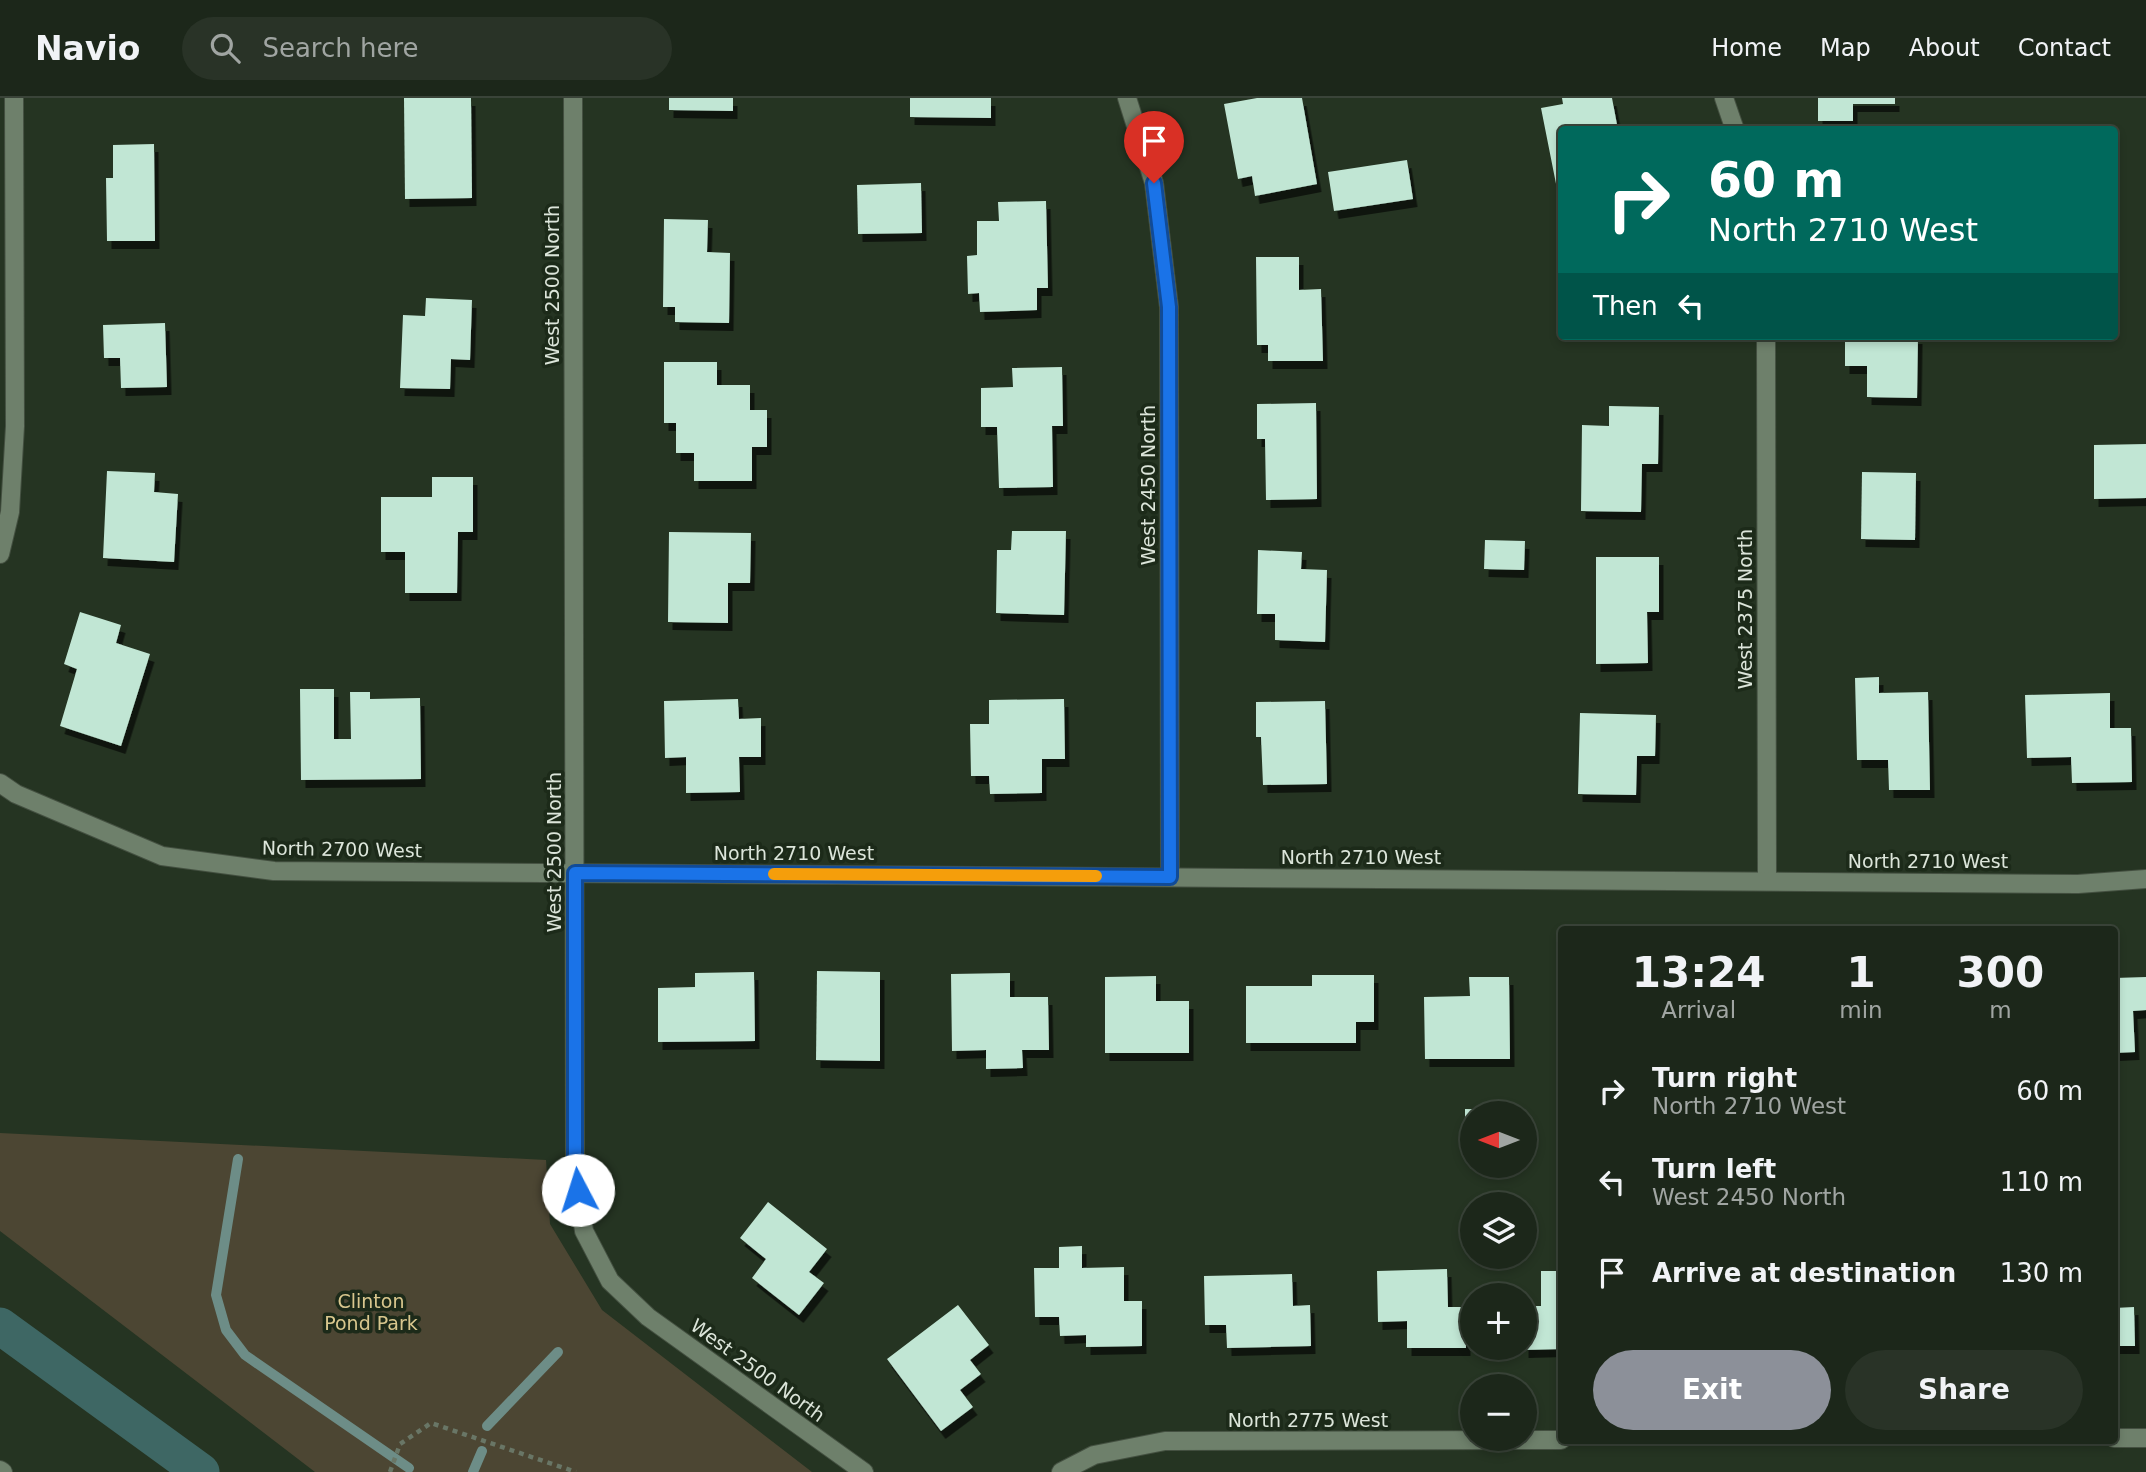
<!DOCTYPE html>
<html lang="en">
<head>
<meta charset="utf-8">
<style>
  :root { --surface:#1c271a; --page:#293327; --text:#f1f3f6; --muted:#a0a5a2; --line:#3a4439; --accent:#8c9099 }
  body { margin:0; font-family:"DejaVu Sans",sans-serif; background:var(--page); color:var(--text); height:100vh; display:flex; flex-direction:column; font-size:26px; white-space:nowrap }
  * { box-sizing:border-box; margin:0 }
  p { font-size:23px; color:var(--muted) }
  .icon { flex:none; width:38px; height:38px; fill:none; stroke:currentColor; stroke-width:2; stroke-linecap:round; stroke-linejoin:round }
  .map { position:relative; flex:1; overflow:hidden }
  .drawer { position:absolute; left:1558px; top:828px; width:560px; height:518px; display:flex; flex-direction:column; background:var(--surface); border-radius:7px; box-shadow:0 4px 10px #0003,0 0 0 2px var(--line) }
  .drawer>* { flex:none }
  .guide { position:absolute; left:1558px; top:28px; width:560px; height:214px; border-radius:7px; box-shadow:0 4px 10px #0003,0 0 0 2px var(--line); background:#00695c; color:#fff; overflow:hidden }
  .needle { width:46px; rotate:270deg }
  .fabs { position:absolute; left:1460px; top:1003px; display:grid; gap:14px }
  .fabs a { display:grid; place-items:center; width:77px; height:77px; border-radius:50%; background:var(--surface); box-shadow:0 4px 10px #0003,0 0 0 2px var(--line); font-size:35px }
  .pin { position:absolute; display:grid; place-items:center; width:60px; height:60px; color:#fff; margin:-72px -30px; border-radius:50% 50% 50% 0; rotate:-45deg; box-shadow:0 0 7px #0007 }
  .pin .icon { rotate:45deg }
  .me { position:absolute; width:77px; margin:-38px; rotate:355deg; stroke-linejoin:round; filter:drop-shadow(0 0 5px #0008) }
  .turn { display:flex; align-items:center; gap:24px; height:147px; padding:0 35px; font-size:32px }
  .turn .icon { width:91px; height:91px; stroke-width:2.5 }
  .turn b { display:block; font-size:49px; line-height:60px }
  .then { display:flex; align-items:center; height:66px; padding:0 35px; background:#0003; gap:14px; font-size:26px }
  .eta { display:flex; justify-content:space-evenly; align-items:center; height:119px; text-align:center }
  .eta b { font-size:42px; font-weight:700; line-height:49px }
  .primary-button { display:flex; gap:14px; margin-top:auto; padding:14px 35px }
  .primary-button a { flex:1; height:80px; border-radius:42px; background:var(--accent); color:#fff; font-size:28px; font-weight:700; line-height:80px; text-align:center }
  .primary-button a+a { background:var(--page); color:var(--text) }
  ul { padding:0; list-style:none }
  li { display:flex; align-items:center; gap:21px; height:91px; padding:0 35px }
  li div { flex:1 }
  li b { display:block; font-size:26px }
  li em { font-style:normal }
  header { display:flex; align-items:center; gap:42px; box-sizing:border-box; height:98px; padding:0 35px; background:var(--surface); border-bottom:2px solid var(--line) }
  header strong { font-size:33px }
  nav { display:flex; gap:38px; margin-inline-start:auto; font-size:24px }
  .search { width:490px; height:63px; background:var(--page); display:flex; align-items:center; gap:18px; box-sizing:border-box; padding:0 24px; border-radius:38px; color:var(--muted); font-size:26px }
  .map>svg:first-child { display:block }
  .green { fill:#4c4633 }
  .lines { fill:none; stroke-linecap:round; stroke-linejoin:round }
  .stream { stroke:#6d8d87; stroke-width:10 }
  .canal { stroke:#3e6764; stroke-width:37 }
  .building { fill:#c1e6d4; filter:url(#shadow) }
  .minor-casing { stroke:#445041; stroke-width:20 }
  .path { stroke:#697666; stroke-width:4.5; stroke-dasharray:5 5; stroke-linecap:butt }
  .minor { stroke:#6e806b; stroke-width:18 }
  .route-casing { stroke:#114b97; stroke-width:18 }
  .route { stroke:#1a73e8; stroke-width:12 }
  .slow { stroke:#f59e0b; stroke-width:12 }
  .labels { text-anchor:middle; stroke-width:7; stroke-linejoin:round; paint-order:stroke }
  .street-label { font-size:19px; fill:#dce5da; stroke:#1c2a19 }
  .park-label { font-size:19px; fill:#d9c78e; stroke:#1c2a19 }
</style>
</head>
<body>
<header>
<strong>Navio</strong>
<div class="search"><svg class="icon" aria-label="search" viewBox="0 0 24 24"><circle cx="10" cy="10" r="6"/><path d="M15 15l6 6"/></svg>Search here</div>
<nav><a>Home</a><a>Map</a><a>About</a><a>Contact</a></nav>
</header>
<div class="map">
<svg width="2146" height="1374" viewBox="0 0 2146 1374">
  <defs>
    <filter id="shadow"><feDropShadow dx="4.5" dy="8" stdDeviation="0" flood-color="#0009"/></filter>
  </defs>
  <rect width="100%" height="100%" fill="#253422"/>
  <path class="green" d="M 0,1035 L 546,1062 L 550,1126 L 602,1212 L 812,1374 L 315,1374 L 0,1133 Z"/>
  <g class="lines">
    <g class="stream">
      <path d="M 238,1061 L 216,1197 L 226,1232 L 245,1257 L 409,1370"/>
      <path d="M 487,1328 L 558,1254"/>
      <path d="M 473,1374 L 482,1353"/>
    </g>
    <path class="canal" d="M 0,1228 L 201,1374"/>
  </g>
  <g class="building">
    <path d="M 404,0 L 471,0 L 472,100 L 405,101 Z"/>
    <path d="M 669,0 L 733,0 L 733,13 L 669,12 Z"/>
    <path d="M 910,0 L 991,0 L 991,20 L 910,19 Z"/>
    <path d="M 1257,0 L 1302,0 L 1317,86 L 1255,98 L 1252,78 L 1238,81 L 1224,6 Z"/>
    <path d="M 1562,0 L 1612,0 L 1618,32 L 1561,32 L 1560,106 L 1541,10 L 1563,6 Z"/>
    <path d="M 1818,0 L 1895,0 L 1895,6 L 1853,6 L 1853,23 L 1818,23 Z"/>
    <path d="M 154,46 L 155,143 L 107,143 L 106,80 L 113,80 L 113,47 Z"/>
    <path d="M 1407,62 L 1413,101 L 1334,113 L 1328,74 Z"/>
    <path d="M 921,85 L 922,135 L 858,136 L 857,87 Z"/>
    <path d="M 1046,103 L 1048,190 L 1037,190 L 1037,212 L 980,214 L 979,195 L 968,196 L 967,158 L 977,157 L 977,123 L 999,123 L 998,104 Z"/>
    <path d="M 664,121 L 708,122 L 707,154 L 730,155 L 729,225 L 675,224 L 675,209 L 663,209 Z"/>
    <path d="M 1256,159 L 1299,159 L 1299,192 L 1321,191 L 1323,263 L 1268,263 L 1268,247 L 1257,247 Z"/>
    <path d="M 426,200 L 472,202 L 470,262 L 451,261 L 450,291 L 400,290 L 403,217 L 425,218 Z"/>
    <path d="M 165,225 L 167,289 L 121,290 L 120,260 L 104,260 L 103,227 Z"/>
    <path d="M 1845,238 L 1918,238 L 1917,300 L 1867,299 L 1867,268 L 1845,268 Z"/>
    <path d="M 664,264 L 717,264 L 717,287 L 750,287 L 750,312 L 767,312 L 767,349 L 752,349 L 752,383 L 694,383 L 694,355 L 676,355 L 676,325 L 664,325 Z"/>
    <path d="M 1062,269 L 1063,328 L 1052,328 L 1053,389 L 999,390 L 997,329 L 981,329 L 981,290 L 1013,289 L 1012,270 Z"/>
    <path d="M 1316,305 L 1317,401 L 1266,402 L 1265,341 L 1257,341 L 1257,306 Z"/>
    <path d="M 1609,308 L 1659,309 L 1658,366 L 1642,366 L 1641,414 L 1581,413 L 1582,327 L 1609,328 Z"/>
    <path d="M 2146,346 L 2146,400 L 2094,401 L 2094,347 Z"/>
    <path d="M 107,373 L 155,375 L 154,394 L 178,396 L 174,464 L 103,460 Z"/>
    <path d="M 1862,374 L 1916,375 L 1915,442 L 1861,441 Z"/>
    <path d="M 432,379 L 473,379 L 473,434 L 458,434 L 457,495 L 405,495 L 405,454 L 381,454 L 381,399 L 432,399 Z"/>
    <path d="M 1012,433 L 1066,433 L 1064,517 L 996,515 L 997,452 L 1011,452 Z"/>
    <path d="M 669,434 L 751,435 L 750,485 L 728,485 L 728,525 L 668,524 Z"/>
    <path d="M 1485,442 L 1525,443 L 1524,472 L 1484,471 Z"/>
    <path d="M 1258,452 L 1302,454 L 1301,471 L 1327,472 L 1325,544 L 1275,542 L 1275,516 L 1257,516 Z"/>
    <path d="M 1596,459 L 1659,459 L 1659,514 L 1647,514 L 1648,565 L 1596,566 Z"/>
    <path d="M 80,514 L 121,527 L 116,545 L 150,556 L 121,648 L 60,628 L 77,571 L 64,566 Z"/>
    <path d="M 1879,579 L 1879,595 L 1928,594 L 1930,692 L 1889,692 L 1888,662 L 1857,662 L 1855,580 Z"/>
    <path d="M 300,591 L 334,591 L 334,641 L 351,641 L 350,594 L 370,594 L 370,601 L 420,600 L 421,681 L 301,682 Z"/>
    <path d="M 2110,595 L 2110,630 L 2131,630 L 2132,684 L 2072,685 L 2071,659 L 2027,660 L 2025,597 Z"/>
    <path d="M 738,601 L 739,621 L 761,620 L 761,659 L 739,659 L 740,694 L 686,695 L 686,659 L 665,660 L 664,603 Z"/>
    <path d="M 1064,601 L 1065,661 L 1042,661 L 1042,695 L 990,696 L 989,678 L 971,678 L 970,626 L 989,626 L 989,602 Z"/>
    <path d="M 1325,603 L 1327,686 L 1263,687 L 1261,639 L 1256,639 L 1256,604 Z"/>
    <path d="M 1580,615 L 1656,617 L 1655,658 L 1637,658 L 1636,697 L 1578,696 Z"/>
    <path d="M 817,873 L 880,874 L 880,963 L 816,962 Z"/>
    <path d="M 754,874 L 755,943 L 658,944 L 658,890 L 695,889 L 695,875 Z"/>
    <path d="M 1010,875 L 1010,899 L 1048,899 L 1049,952 L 1022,952 L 1023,970 L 986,971 L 986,952 L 952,953 L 951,876 Z"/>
    <path d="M 1312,877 L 1374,877 L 1374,924 L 1356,924 L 1356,945 L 1246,945 L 1246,888 L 1312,888 Z"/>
    <path d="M 1156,878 L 1156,903 L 1189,903 L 1189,955 L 1105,955 L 1105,879 Z"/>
    <path d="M 1469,879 L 1509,879 L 1510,961 L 1425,961 L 1424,899 L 1470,898 Z"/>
    <path d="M 2146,879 L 2146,912 L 2133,913 L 2135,954 L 2114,955 L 2114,880 Z"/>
    <path d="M 1465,1011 L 1514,1012 L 1514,1015 L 1472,1015 L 1472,1059 L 1465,1058 Z"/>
    <path d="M 768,1104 L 827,1151 L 809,1174 L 824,1185 L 799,1217 L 752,1180 L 766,1161 L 740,1140 Z"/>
    <path d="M 1082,1148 L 1082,1170 L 1124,1169 L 1124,1203 L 1142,1203 L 1142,1248 L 1086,1249 L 1086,1237 L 1060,1238 L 1059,1219 L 1035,1219 L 1034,1170 L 1059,1170 L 1059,1149 Z"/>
    <path d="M 1447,1171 L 1448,1209 L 1465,1209 L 1466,1250 L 1407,1250 L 1407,1223 L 1378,1224 L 1377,1173 Z"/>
    <path d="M 1541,1173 L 1561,1173 L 1561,1251 L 1524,1252 L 1524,1208 L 1541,1208 Z"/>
    <path d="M 1292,1176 L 1293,1208 L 1310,1207 L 1311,1248 L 1227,1250 L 1226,1227 L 1205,1227 L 1204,1178 Z"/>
    <path d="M 958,1207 L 989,1247 L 970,1262 L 981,1276 L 960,1292 L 973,1309 L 941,1333 L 887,1261 Z"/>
    <path d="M 2134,1209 L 2135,1248 L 2114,1248 L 2114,1210 Z"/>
  </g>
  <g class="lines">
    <defs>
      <g id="minor">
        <path d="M 573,0 L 575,1071 L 584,1133 L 610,1183 L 648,1219 L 864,1374"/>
        <path d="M 1127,0 L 1154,85 L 1169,209 L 1170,779"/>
        <path d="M 1724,0 L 1735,32"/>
        <path d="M 1766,238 L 1767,783"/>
        <path d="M 0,456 L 10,414 L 15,328 L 14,0"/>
        <path d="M 0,685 L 16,696 L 162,758 L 274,773 L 2078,786 L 2146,781"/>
        <path d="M 2114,1340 L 2146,1340"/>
        <path d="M 0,1372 L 3,1374"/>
        <path d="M 1061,1374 L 1094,1357 L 1165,1343 L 1561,1342"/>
      </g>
    </defs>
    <use href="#minor" class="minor-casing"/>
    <path class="path" d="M 390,1374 L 400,1346 L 431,1325 L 576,1374"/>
    <use href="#minor" class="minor"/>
  </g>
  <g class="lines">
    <defs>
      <path id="route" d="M 578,1092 L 575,1071 L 575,775 L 1170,779 L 1169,209 L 1154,85"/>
    </defs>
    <use href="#route" class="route-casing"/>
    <use href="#route" class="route"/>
    <path class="slow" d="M 774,776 L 1096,778"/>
  </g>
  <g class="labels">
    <g class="street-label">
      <text transform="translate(552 187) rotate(-90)" y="7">West 2500 North</text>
      <text transform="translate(1148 387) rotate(-90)" y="7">West 2450 North</text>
      <text transform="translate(1745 511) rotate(-90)" y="7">West 2375 North</text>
      <text transform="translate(342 751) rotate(1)" y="7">North 2700 West</text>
      <text transform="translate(554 754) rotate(-90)" y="7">West 2500 North</text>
      <text x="794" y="762">North 2710 West</text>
      <text x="1361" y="766">North 2710 West</text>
      <text x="1928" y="770">North 2710 West</text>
      <text transform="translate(758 1272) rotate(36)" y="7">West 2500 North</text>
      <text x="1308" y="1329">North 2775 West</text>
    </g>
    <g class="park-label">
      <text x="371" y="1210">Clinton<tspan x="371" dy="22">Pond Park</tspan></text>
    </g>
  </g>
</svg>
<div class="fabs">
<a><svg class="needle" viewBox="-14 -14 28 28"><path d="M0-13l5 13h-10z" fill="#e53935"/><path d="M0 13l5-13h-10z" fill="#a0a5a2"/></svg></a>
<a><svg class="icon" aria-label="layers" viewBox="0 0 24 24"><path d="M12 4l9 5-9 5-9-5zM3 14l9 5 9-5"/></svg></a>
<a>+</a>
<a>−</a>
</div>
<div class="pin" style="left:1154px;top:85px;background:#d93025"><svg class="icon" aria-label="arrive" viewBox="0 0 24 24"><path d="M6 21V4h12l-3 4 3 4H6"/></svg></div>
<svg class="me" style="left:578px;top:1092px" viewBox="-20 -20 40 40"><circle r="19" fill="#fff"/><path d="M0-13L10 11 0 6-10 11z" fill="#1a73e8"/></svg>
<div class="guide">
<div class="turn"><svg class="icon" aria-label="right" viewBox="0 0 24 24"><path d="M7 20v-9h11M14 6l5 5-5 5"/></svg><div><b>60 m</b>North 2710 West</div></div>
<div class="then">Then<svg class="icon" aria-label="left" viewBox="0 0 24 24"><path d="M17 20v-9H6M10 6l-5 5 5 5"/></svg></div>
</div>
<section class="drawer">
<div class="eta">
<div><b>13:24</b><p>Arrival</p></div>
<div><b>1</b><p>min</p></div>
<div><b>300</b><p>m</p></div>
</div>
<ul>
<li><svg class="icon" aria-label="right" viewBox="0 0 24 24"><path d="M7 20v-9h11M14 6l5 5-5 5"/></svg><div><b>Turn right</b><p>North 2710 West</p></div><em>60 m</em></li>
<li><svg class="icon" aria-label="left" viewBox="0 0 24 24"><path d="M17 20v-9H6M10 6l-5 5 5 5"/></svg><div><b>Turn left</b><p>West 2450 North</p></div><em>110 m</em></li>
<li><svg class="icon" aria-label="arrive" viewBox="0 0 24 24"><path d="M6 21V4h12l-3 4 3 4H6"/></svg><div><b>Arrive at destination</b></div><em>130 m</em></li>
</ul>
<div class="primary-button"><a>Exit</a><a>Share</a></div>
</section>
</div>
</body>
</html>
